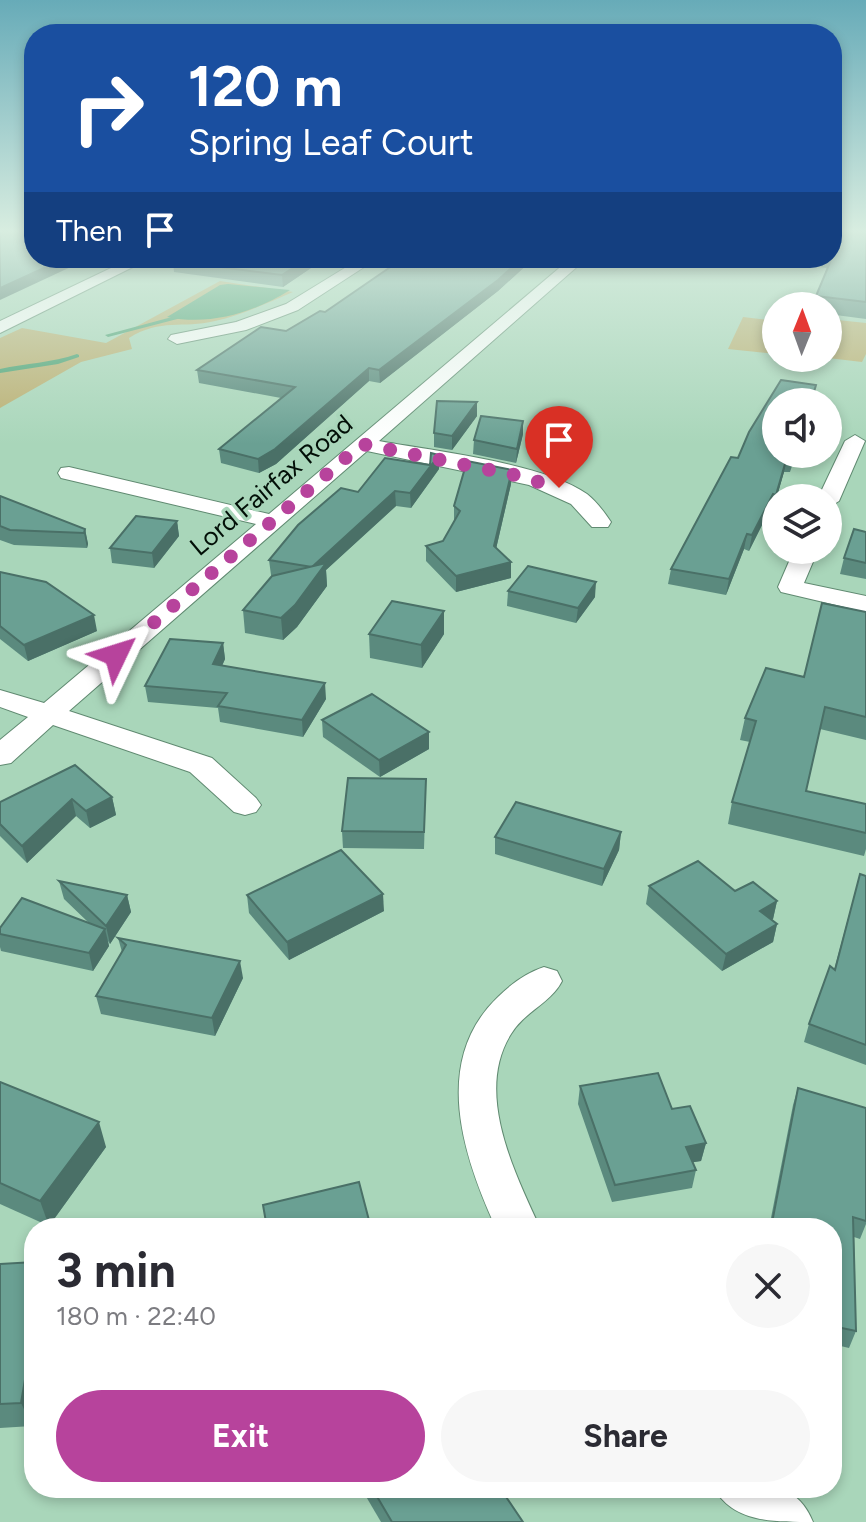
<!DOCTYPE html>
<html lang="en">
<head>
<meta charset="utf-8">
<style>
  :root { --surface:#fff; --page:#f7f7f7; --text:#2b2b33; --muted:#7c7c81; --accent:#b7439c }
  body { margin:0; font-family:Figtree,sans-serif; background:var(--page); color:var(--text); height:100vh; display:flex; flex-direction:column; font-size:30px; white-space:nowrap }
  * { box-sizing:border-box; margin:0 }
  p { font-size:26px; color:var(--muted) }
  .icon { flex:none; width:44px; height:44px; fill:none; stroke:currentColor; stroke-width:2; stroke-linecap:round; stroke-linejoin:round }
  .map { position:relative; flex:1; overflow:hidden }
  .details { position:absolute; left:24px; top:1218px; width:818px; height:280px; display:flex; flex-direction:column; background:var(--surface); border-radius:32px; box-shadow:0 4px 12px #0003 }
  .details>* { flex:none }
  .guide { position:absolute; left:24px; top:24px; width:818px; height:244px; border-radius:32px; box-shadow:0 4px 12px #0003; background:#1a4fa0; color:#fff; overflow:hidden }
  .needle { width:52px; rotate:1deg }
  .buttons { position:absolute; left:762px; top:292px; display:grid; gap:16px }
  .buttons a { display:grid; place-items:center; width:80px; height:80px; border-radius:50%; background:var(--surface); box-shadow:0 4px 12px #0003; font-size:40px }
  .pin { position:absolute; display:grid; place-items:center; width:68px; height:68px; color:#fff; margin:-82px -34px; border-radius:50% 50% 50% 0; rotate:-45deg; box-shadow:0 0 8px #0007 }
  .pin .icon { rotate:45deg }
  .me { position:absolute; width:88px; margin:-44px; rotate:49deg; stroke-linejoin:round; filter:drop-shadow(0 0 6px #0008) }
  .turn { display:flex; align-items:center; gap:28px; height:168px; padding:0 32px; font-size:36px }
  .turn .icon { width:104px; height:104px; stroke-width:2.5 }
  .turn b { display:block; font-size:56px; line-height:68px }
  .then { display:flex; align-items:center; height:76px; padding:0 32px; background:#0003; gap:16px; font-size:30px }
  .round { display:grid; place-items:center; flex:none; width:84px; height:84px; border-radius:42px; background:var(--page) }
  .overview { display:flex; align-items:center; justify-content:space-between; height:136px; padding:0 32px }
  h1 { font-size:48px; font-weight:700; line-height:60px }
  .action { display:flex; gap:16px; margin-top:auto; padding:16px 32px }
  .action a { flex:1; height:92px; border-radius:48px; background:var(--accent); color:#fff; font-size:32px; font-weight:700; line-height:92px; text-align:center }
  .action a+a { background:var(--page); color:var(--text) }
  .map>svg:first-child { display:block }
  .green { fill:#bbae70 }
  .water { fill:#479e70 }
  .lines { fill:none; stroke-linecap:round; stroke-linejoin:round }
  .stream { fill:#479e70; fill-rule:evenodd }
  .minor-casing { stroke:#608a71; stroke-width:2 }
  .minor { fill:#fff; fill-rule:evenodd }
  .wall { fill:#5b8a7e }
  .shaded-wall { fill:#4a7067 }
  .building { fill:#6aa093; stroke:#4a7067; stroke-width:2 }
  .route { stroke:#b7439c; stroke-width:14; stroke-dasharray:0 25.2 }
  .labels { text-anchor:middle; stroke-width:7; stroke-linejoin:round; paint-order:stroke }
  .far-street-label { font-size:26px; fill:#020f07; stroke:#a9d6ba }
</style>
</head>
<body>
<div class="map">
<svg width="866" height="1522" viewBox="0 0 866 1522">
  <rect width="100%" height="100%" fill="#a9d6ba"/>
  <g class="green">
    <path d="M 220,281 L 293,292 C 267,303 242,315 215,321 C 182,329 161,318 129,338 L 132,349 L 81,362 L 0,408 L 0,338 L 22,328 L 106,343 Z"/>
    <path d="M 743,317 L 776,321 L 776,354 L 728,349 Z"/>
    <path d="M 828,319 L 866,323 L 866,354 L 862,362 L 828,358 Z"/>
  </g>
  <path class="water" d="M 220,285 L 228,284 L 290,290 C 253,313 210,326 167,317 Z"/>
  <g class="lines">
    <g class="stream">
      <path d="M 183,314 L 185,315 L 185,317 L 108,337 L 105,335 Z"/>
      <path d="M 77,354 L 79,355 L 79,357 L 58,364 L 0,373 L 0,369 C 26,363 52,363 77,354 Z"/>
    </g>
    <defs>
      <g id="minor">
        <path d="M 132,258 L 151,258 L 0,333 L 0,321 Z"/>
        <path d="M 361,258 L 378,258 L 298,310 L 246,330 L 177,344 L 168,339 L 171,335 L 236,322 L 286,304 Z"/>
        <path d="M 571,258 L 587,258 L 379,441 C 434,451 543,463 587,494 C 596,501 605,513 611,522 L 608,527 L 592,527 L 571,504 L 529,485 L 367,451 L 69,711 L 212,758 L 256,798 L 261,805 L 256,812 L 245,815 L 234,812 L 190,772 L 53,725 L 11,763 L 0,765 L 0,740 L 28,717 L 0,707 L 0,690 L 44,703 L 256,524 L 61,478 L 58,473 L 61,468 L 69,467 L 269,514 Z"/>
        <path d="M 855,435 L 865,441 L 839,501 L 828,508 L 828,498 L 818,498 L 845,441 Z"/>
        <path d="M 794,550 L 818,550 L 804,583 L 866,596 L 866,612 L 781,592 L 778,587 Z"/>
        <path d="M 544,967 L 557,971 L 562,981 C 551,1003 524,1012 511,1034 C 474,1093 515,1173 540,1228 L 496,1228 C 463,1156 431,1061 498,997 C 511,984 526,973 544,967 Z"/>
        <path d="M 714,1488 C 757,1488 794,1475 813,1522 C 771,1522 733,1522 714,1488 Z"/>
      </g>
    </defs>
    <use href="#minor" class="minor-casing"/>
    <use href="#minor" class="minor"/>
  </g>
  <g class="wall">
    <path d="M 832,231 L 866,231 L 866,319 L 828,314 L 828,306 L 814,306 L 816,296 L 827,268 L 749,258 L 832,258 Z"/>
    <path d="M 179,258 L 331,258 L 317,268 L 311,268 L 283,287 L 174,272 L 173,261 Z"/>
    <path d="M 531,258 L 531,261 L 498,291 L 380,383 L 369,381 L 276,464 L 259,473 L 221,463 L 219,449 L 281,398 L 199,383 L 197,370 L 286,331 L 325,312 Z"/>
    <path d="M 672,258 L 737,258 L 730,266 Z"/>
    <path d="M 477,402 L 477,416 L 452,450 L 434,447 L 434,433 Z"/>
    <path d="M 523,421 L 523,434 L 516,463 L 473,454 L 474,440 Z"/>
    <path d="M 776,454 L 796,454 L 790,472 L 784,472 L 773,510 L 770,509 L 749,551 L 744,549 L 726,595 L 668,584 L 671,569 L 738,458 Z"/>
    <path d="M 439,469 L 411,508 L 396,506 L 326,570 L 327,586 L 297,627 L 283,640 L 245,633 L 243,610 L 274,576 L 271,575 L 269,560 L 358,492 Z"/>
    <path d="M 511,484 L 496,549 L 511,578 L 456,592 L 426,561 L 426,546 L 443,541 L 454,522 L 454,506 Z"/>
    <path d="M 0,496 L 85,529 L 88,544 L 87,548 L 14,545 L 0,540 Z"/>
    <path d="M 177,521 L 179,536 L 154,568 L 112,563 L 110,548 Z"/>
    <path d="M 866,532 L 866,579 L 840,574 L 844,558 Z"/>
    <path d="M 0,572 L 97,631 L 28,661 L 0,639 Z"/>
    <path d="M 508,591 L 595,597 L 576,623 L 507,606 Z"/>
    <path d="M 444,611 L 444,634 L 422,668 L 370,658 L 369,634 Z"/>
    <path d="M 866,612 L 866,740 L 820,729 L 806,791 L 866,804 L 866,849 L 864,856 L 728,824 L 732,802 L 750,742 L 740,740 L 745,718 L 804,677 Z"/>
    <path d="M 223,643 L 225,659 L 222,666 L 326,699 L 303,737 L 220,722 L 218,708 L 148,702 L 145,686 Z"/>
    <path d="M 322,720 L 429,732 L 429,749 L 380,777 L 323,737 Z"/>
    <path d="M 426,779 L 424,849 L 343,848 L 342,831 Z"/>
    <path d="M 112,797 L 116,815 L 90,828 L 76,816 L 27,863 L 0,836 L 0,802 Z"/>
    <path d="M 621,832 L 619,850 L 602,886 L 495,854 L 495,837 Z"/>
    <path d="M 860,874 L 866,876 L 866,1065 L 804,1042 L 809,1024 L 834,970 Z"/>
    <path d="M 59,881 L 127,895 L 131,912 L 110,944 L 108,941 L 109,946 L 93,971 L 1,951 L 0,947 L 0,928 L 89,923 L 64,899 Z"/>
    <path d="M 649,886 L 735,891 L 777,901 L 773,919 L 772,920 L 777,924 L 773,942 L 722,971 L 646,904 Z"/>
    <path d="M 247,895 L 384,911 L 289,960 L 249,913 Z"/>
    <path d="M 118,938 L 243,978 L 215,1036 L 101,1014 L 96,996 L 122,952 Z"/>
    <path d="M 0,1082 L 106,1147 L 49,1226 L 0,1204 Z"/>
    <path d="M 580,1086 L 672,1109 L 706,1143 L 701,1161 L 692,1162 L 696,1170 L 692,1188 L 612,1202 L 578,1104 Z"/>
    <path d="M 798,1088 L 866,1221 L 866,1224 L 860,1239 L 854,1237 L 856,1331 L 849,1348 L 832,1344 L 832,1228 L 769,1228 L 793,1105 Z"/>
    <path d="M 34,1262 L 34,1411 L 32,1426 L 0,1428 L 0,1264 Z"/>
    <path d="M 361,1488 L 500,1488 L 523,1522 L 381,1522 Z"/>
  </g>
  <g class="shaded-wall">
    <path d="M 66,258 L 90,258 L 0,300 L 0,288 Z"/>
    <path d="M 308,258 L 310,258 L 311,268 L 283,287 L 282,275 Z"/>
    <path d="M 316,258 L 331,258 L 317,268 Z"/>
    <path d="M 522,258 L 531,258 L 531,261 L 498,291 L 380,383 L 379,370 Z"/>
    <path d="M 732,258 L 737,258 L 730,266 Z"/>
    <path d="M 369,368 L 369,381 L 276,464 L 259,473 L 258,459 Z"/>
    <path d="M 477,402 L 477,416 L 452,450 L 452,436 Z"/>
    <path d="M 523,421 L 523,434 L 516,463 L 517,449 Z"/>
    <path d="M 439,455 L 439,469 L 411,508 L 410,493 Z"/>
    <path d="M 787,457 L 784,472 L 773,510 L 776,495 Z"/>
    <path d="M 512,470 L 511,484 L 493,562 L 494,546 Z"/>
    <path d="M 395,491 L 396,506 L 326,570 L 327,586 L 297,627 L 283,640 L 281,618 L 312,567 Z"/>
    <path d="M 773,494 L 770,509 L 749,551 L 752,535 Z"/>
    <path d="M 177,521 L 179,536 L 154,568 L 152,553 Z"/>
    <path d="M 85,529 L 88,544 L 87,548 L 84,533 Z"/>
    <path d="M 747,534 L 744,549 L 726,595 L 729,579 Z"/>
    <path d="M 511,562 L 511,578 L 456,592 L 456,576 Z"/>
    <path d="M 596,582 L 595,597 L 576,623 L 578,608 Z"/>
    <path d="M 444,611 L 444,634 L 422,668 L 421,645 Z"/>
    <path d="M 94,615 L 97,631 L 28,661 L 24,645 Z"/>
    <path d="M 223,643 L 225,659 L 215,681 L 213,664 Z"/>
    <path d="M 325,683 L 326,699 L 303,737 L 302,720 Z"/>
    <path d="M 429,732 L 429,749 L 380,777 L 379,760 Z"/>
    <path d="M 112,797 L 116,815 L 90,828 L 86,811 Z"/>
    <path d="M 72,799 L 76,816 L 27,863 L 22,846 Z"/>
    <path d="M 621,832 L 619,850 L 602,886 L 604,869 Z"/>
    <path d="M 383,894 L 384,911 L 289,960 L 287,942 Z"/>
    <path d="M 127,895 L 131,912 L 110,944 L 106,926 Z"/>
    <path d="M 777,901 L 773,919 L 756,928 L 760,911 Z"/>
    <path d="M 777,924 L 773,942 L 722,971 L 726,954 Z"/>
    <path d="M 105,929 L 109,946 L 93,971 L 89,953 Z"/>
    <path d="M 240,961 L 243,978 L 215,1036 L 212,1018 Z"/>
    <path d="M 99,1122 L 106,1147 L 49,1226 L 40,1201 Z"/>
    <path d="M 706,1143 L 701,1161 L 682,1164 L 686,1147 Z"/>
    <path d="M 34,1327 L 34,1411 L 32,1426 L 21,1403 Z"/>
  </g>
  <g class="building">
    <path d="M 0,231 L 34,231 L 34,258 L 66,258 L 0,288 Z"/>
    <path d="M 832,231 L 866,231 L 866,302 L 816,296 L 834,253 L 832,252 Z"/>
    <path d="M 179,258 L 308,258 L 282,275 L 173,261 Z"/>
    <path d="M 402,258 L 522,258 L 498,280 L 379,370 L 369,368 L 275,449 L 258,459 L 219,449 L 295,387 L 197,370 L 261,327 L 286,331 L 320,311 L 325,312 L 389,268 Z"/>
    <path d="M 781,380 L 816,385 L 811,402 L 776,402 L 776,454 L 794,454 L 792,458 L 787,457 L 776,495 L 773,494 L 752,535 L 747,534 L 729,579 L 671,569 L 731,457 L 738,458 L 749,432 Z"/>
    <path d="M 437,401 L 477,402 L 452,436 L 434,433 Z"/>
    <path d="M 481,416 L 523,421 L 517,449 L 474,440 Z"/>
    <path d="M 431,453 L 439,455 L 410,493 L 395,491 L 312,567 L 269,560 L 298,525 L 341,488 L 358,492 L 385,458 L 430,465 Z"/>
    <path d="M 467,461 L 512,470 L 494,546 L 511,562 L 456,576 L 426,546 L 443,541 L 460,511 L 454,506 Z"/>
    <path d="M 0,496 L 85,529 L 84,533 L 10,530 L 0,526 Z"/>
    <path d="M 136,516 L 177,521 L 152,553 L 110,548 Z"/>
    <path d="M 854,529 L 866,532 L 866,563 L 844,558 Z"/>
    <path d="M 326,563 L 295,605 L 281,618 L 243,610 L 272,576 Z"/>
    <path d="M 528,566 L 596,582 L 578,608 L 508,591 Z"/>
    <path d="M 0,572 L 46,582 L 94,615 L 24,645 L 0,626 Z"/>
    <path d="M 392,601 L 444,611 L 421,645 L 369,634 Z"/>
    <path d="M 822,603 L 866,612 L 866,717 L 825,707 L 806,791 L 866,804 L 866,833 L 732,802 L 756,721 L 745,718 L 766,668 L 804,677 Z"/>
    <path d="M 170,639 L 223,643 L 213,664 L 325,683 L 302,720 L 218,706 L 227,693 L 145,686 Z"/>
    <path d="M 372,694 L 429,732 L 379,760 L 322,720 Z"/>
    <path d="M 75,765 L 112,797 L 86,811 L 72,799 L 22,846 L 0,824 L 0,802 Z"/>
    <path d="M 348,778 L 426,779 L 424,832 L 342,831 Z"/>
    <path d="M 516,802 L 621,832 L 604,869 L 495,837 Z"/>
    <path d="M 341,850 L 383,894 L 287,942 L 247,895 Z"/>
    <path d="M 698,861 L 735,891 L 753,882 L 777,901 L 760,911 L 777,924 L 726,954 L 649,886 Z"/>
    <path d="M 860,874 L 866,876 L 866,1045 L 809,1024 L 830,966 L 835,970 Z"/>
    <path d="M 59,881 L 127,895 L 106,926 Z"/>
    <path d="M 22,898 L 105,929 L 89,953 L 0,934 L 0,928 Z"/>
    <path d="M 118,938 L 240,961 L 212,1018 L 96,996 L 126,945 Z"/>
    <path d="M 658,1073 L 672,1109 L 690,1106 L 706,1143 L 686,1147 L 696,1170 L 615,1185 L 580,1086 Z"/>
    <path d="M 0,1082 L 99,1122 L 40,1201 L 0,1183 Z"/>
    <path d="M 798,1088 L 866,1108 L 866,1221 L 853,1217 L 856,1331 L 832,1326 L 832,1228 L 771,1228 Z"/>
    <path d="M 359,1182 L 371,1228 L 267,1228 L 263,1205 Z"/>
    <path d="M 712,1222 L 741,1228 L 712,1228 Z"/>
    <path d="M 34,1262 L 34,1327 L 21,1403 L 0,1404 L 0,1264 Z"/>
    <path d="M 372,1488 L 500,1488 L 523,1522 L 392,1522 Z"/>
  </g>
  <linearGradient id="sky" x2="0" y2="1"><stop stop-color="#67abb8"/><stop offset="0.52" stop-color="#d8ede0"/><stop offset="1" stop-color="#d8ede0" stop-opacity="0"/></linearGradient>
  <rect width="866" height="444" fill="url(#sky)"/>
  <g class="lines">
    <path class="route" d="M 116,655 L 362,444 L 515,475 L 559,488"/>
  </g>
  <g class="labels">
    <g class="far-street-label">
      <text transform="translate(271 485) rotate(-40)" y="9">Lord Fairfax Road</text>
    </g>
  </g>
</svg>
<div class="buttons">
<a><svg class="needle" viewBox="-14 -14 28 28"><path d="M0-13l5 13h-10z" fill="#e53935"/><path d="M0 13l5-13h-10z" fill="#7c7c81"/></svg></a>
<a><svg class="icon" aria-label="sound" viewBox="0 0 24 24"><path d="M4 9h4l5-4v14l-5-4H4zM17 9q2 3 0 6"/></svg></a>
<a><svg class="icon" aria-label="layers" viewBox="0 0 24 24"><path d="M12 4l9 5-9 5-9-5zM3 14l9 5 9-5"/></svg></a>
</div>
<div class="pin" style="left:559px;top:488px;background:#d93025"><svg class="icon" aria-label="arrive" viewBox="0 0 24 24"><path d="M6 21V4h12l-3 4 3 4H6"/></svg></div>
<svg class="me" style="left:116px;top:655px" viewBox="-20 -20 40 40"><path d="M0-17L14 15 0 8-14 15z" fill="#b7439c" stroke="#fff" stroke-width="4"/></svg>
<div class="guide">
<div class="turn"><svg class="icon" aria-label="right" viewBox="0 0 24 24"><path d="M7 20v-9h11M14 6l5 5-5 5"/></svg><div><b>120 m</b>Spring Leaf Court</div></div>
<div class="then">Then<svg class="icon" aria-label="arrive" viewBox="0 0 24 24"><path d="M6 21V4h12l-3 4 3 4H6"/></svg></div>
</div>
<section class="details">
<div class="overview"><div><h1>3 min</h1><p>180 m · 22:40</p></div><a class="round"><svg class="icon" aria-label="close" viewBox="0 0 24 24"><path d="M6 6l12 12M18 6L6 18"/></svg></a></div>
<div class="action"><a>Exit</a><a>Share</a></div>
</section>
</div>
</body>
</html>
